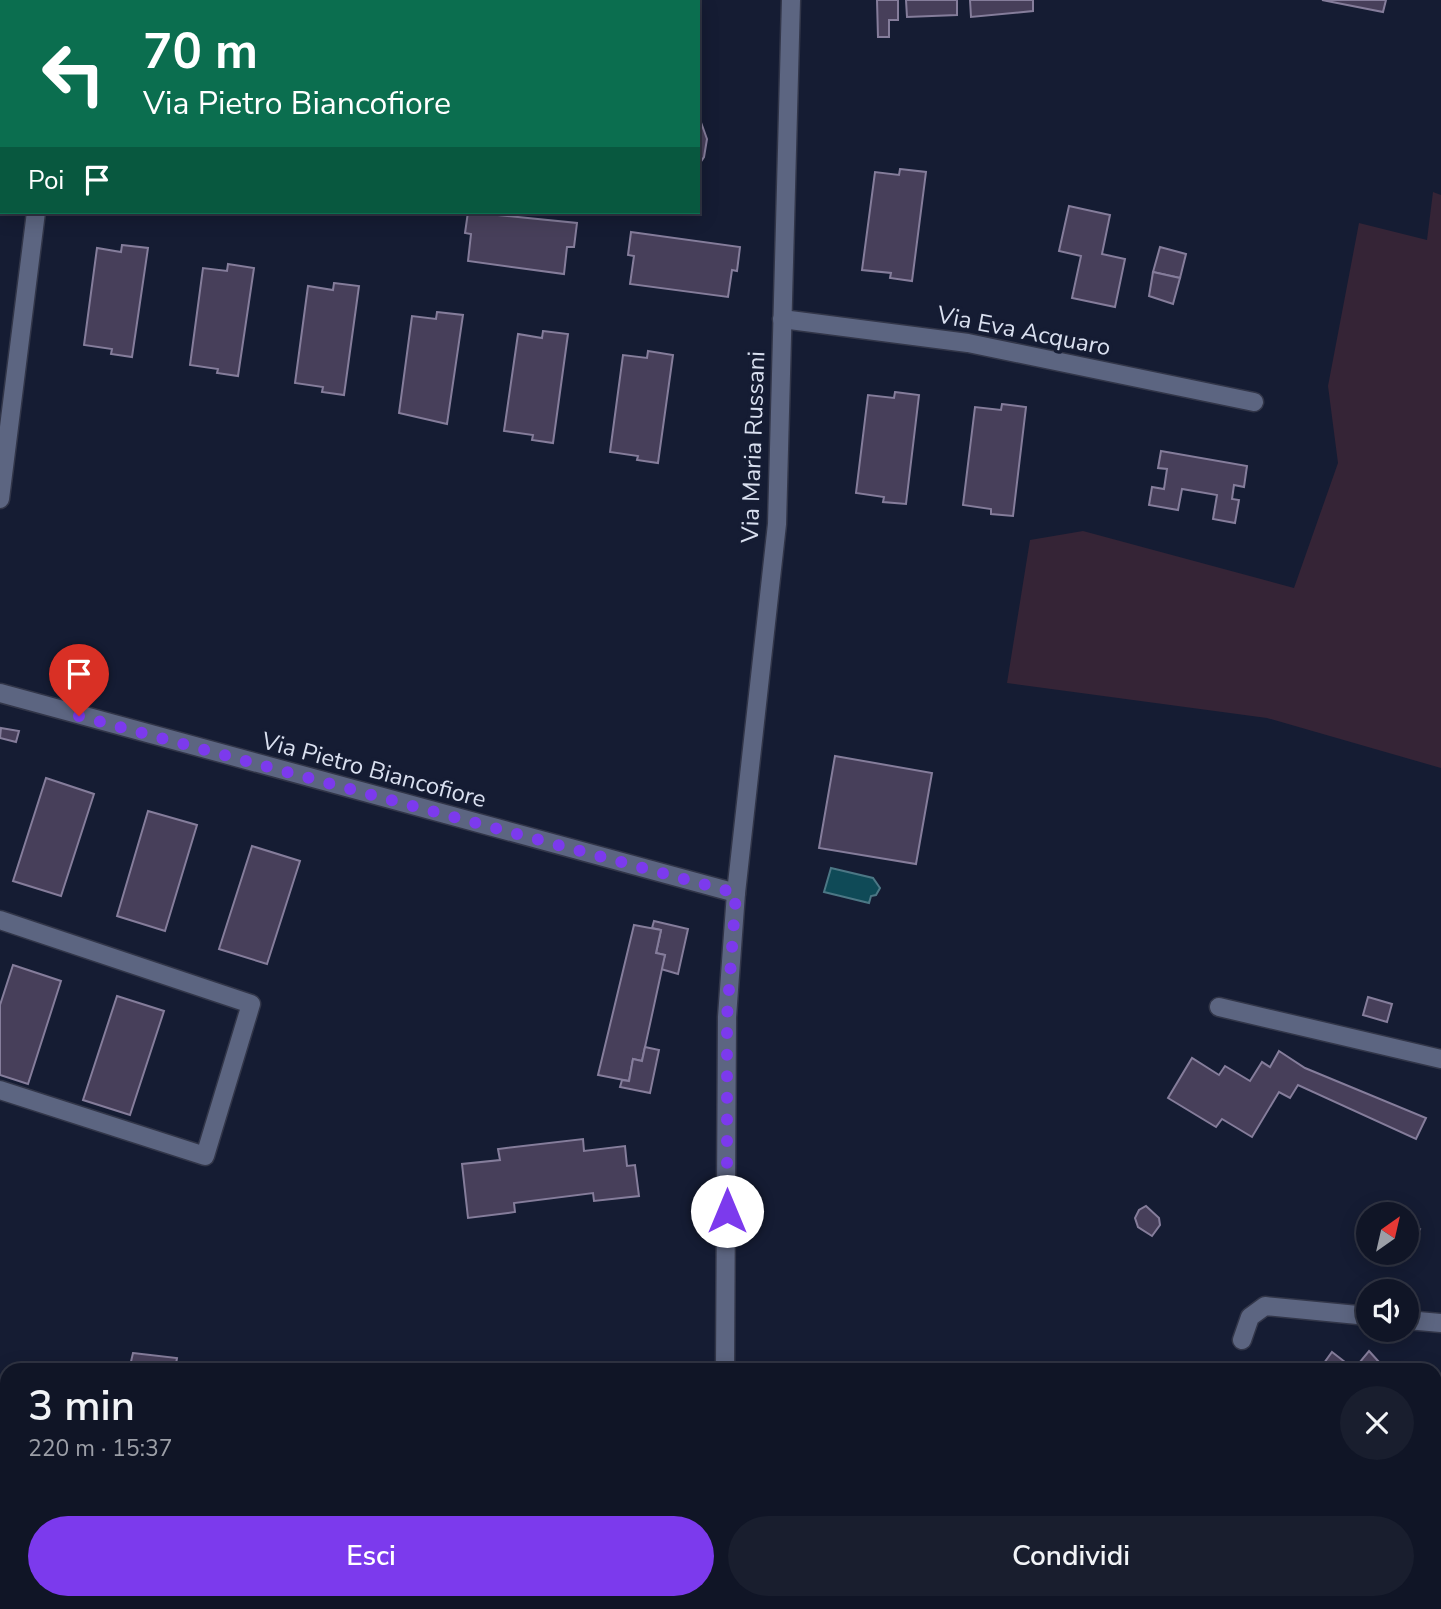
<!DOCTYPE html>
<html lang="it">
<head>
<meta charset="utf-8">
<style>
  :root { --surface:#101526; --page:#191e2e; --text:#f1f3f6; --muted:#9c9fa7; --line:#303443; --accent:#7c3aed }
  body { margin:0; font-family:"Nunito Sans",sans-serif; background:var(--page); color:var(--text); height:100vh; display:flex; flex-direction:column; font-size:26px; white-space:nowrap }
  * { box-sizing:border-box; margin:0 }
  p { font-size:23px; color:var(--muted) }
  .icon { flex:none; width:38px; height:38px; fill:none; stroke:currentColor; stroke-width:2; stroke-linecap:round; stroke-linejoin:round }
  .map { position:relative; flex:1; overflow:hidden }
  .drawer { position:absolute; left:0px; top:1363px; width:1442px; height:247px; display:flex; flex-direction:column; background:var(--surface); border-radius:21px 21px 0 0; box-shadow:0 4px 18px #0003,0 0 0 2px var(--line) }
  .drawer>* { flex:none }
  .banner { position:absolute; left:0px; top:0px; width:700px; height:214px; box-shadow:0 4px 18px #0003,0 0 0 2px var(--line); background:#0b6e4f; color:#fff; overflow:hidden }
  .needle { width:46px; rotate:34deg }
  .controls { position:absolute; left:1356px; top:1202px; display:grid; gap:14px }
  .controls a { display:grid; place-items:center; width:63px; height:63px; border-radius:50%; background:var(--surface); box-shadow:0 4px 18px #0003,0 0 0 2px var(--line); font-size:35px }
  .pin { position:absolute; display:grid; place-items:center; width:60px; height:60px; color:#fff; margin:-72px -30px; border-radius:50% 50% 50% 0; rotate:-45deg; box-shadow:0 0 7px #0007 }
  .pin .icon { rotate:45deg }
  .me { position:absolute; width:77px; margin:-38px; rotate:0deg; stroke-linejoin:round; filter:drop-shadow(0 0 5px #0008) }
  .turn { display:flex; align-items:center; gap:24px; height:147px; padding:0 28px; font-size:32px }
  .turn .icon { width:91px; height:91px; stroke-width:2.5 }
  .turn b { display:block; font-size:49px; line-height:60px }
  .then { display:flex; align-items:center; height:66px; padding:0 28px; background:#0003; gap:14px; font-size:26px }
  .round { display:grid; place-items:center; flex:none; width:74px; height:74px; border-radius:37px; background:var(--page) }
  .head { display:flex; align-items:center; justify-content:space-between; height:119px; padding:0 28px }
  h1 { font-size:42px; font-weight:600; line-height:52px }
  .cta { display:flex; gap:14px; margin-top:auto; padding:14px 28px }
  .cta a { flex:1; height:80px; border-radius:42px; background:var(--accent); color:#fff; font-size:28px; font-weight:600; line-height:80px; text-align:center }
  .cta a+a { background:var(--page); color:var(--text) }
  .map>svg:first-child { display:block }
  .green { fill:#352436 }
  .water { fill:#0f4a57; stroke:#4c7785; stroke-width:2 }
  .building { fill:#473f5a; stroke:#857d9b; stroke-width:2 }
  .lines { fill:none; stroke-linecap:round; stroke-linejoin:round }
  .street-casing { stroke:#323649; stroke-width:21 }
  .street { stroke:#5c6581; stroke-width:18 }
  .route { stroke:#7c3aed; stroke-width:12; stroke-dasharray:0 21.6 }
  .labels { text-anchor:middle; stroke-width:7; stroke-linejoin:round; paint-order:stroke }
  .street-label { font-size:24px; fill:#d9dfef; stroke:#151c33 }
</style>
</head>
<body>
<div class="map">
<svg width="1441" height="1609" viewBox="0 0 1441 1609">
  <rect width="100%" height="100%" fill="#151c33"/>
  <path class="green" d="M 1433,192 L 1441,195 L 1441,768 L 1267,718 L 1007,683 L 1030,540 L 1083,531 L 1294,588 L 1338,463 L 1328,386 L 1359,223 L 1427,240 Z"/>
  <path class="water" d="M 831,868 L 873,878 L 880,888 L 876,895 L 871,896 L 869,903 L 824,892 Z"/>
  <g class="building">
    <path d="M 877,0 L 898,0 L 898,20 L 889,20 L 889,37 L 878,37 Z"/>
    <path d="M 906,0 L 957,0 L 957,15 L 907,17 Z"/>
    <path d="M 970,0 L 1033,0 L 1033,11 L 971,17 Z"/>
    <path d="M 1322,0 L 1386,0 L 1383,12 Z"/>
    <path d="M 698,114 L 707,139 L 704,157 L 698,166 Z"/>
    <path d="M 900,169 L 926,172 L 912,281 L 890,278 L 891,273 L 862,270 L 875,172 L 899,175 Z"/>
    <path d="M 1069,206 L 1110,215 L 1102,254 L 1125,259 L 1115,307 L 1072,298 L 1081,256 L 1059,251 Z"/>
    <path d="M 468,212 L 577,223 L 574,247 L 567,247 L 564,274 L 468,261 L 471,234 L 465,233 Z"/>
    <path d="M 631,232 L 740,247 L 737,271 L 732,270 L 728,297 L 630,284 L 634,256 L 628,255 Z"/>
    <path d="M 122,245 L 148,248 L 132,357 L 111,354 L 112,349 L 84,345 L 97,248 L 121,252 Z"/>
    <path d="M 1160,247 L 1186,254 L 1180,278 L 1153,272 Z"/>
    <path d="M 228,264 L 254,268 L 238,376 L 217,373 L 218,369 L 190,365 L 203,268 L 227,271 Z"/>
    <path d="M 1153,272 L 1180,278 L 1173,304 L 1149,296 Z"/>
    <path d="M 334,283 L 359,286 L 344,395 L 322,392 L 323,387 L 295,383 L 308,286 L 333,290 Z"/>
    <path d="M 437,312 L 463,315 L 447,424 L 399,413 L 412,316 L 436,319 Z"/>
    <path d="M 543,331 L 568,334 L 553,443 L 532,440 L 533,435 L 504,431 L 518,334 L 542,338 Z"/>
    <path d="M 648,351 L 673,355 L 658,463 L 637,460 L 638,456 L 610,452 L 623,355 L 647,358 Z"/>
    <path d="M 895,392 L 919,395 L 906,504 L 883,502 L 884,497 L 856,493 L 868,395 L 894,398 Z"/>
    <path d="M 1002,404 L 1026,407 L 1013,516 L 991,514 L 991,509 L 963,505 L 975,407 L 1001,410 Z"/>
    <path d="M 1161,451 L 1247,466 L 1244,487 L 1234,485 L 1232,499 L 1239,500 L 1235,523 L 1213,519 L 1217,495 L 1182,489 L 1178,510 L 1149,505 L 1152,487 L 1164,489 L 1167,469 L 1158,468 Z"/>
    <path d="M 1,728 L 19,731 L 16,742 L 0,738 Z"/>
    <path d="M 835,756 L 932,773 L 916,864 L 819,848 Z"/>
    <path d="M 46,778 L 94,794 L 61,896 L 13,881 Z"/>
    <path d="M 148,811 L 197,825 L 165,931 L 117,916 Z"/>
    <path d="M 252,846 L 300,861 L 267,964 L 219,949 Z"/>
    <path d="M 654,921 L 688,929 L 678,974 L 661,969 L 665,955 L 656,953 L 661,930 L 652,928 Z"/>
    <path d="M 634,925 L 661,930 L 656,953 L 665,955 L 642,1061 L 633,1059 L 629,1081 L 598,1075 Z"/>
    <path d="M 13,965 L 61,981 L 28,1084 L 0,1075 L 0,1005 Z"/>
    <path d="M 117,996 L 164,1011 L 130,1115 L 83,1100 Z"/>
    <path d="M 1368,997 L 1392,1004 L 1387,1022 L 1363,1015 Z"/>
    <path d="M 645,1047 L 659,1050 L 650,1093 L 620,1087 L 622,1080 L 629,1081 L 633,1059 L 642,1061 Z"/>
    <path d="M 1279,1051 L 1305,1068 L 1426,1118 L 1416,1139 L 1298,1085 L 1290,1098 L 1279,1092 L 1252,1137 L 1222,1119 L 1216,1127 L 1168,1098 L 1192,1058 L 1219,1075 L 1225,1066 L 1250,1081 L 1262,1062 L 1270,1067 Z"/>
    <path d="M 583,1139 L 584,1151 L 625,1146 L 627,1166 L 635,1165 L 639,1196 L 594,1201 L 593,1193 L 514,1203 L 515,1212 L 468,1218 L 462,1164 L 500,1160 L 498,1149 Z"/>
    <path d="M 1146,1206 L 1159,1218 L 1160,1225 L 1152,1236 L 1138,1227 L 1135,1218 L 1139,1210 Z"/>
    <path d="M 1407,1221 L 1420,1229 L 1407,1253 Z"/>
    <path d="M 1369,1351 L 1379,1362 L 1370,1370 L 1354,1369 Z"/>
    <path d="M 1332,1352 L 1354,1369 L 1356,1370 L 1319,1370 Z"/>
    <path d="M 133,1353 L 177,1358 L 175,1370 L 129,1370 Z"/>
    <path d="M 1435,1548 L 1441,1549 L 1441,1596 L 1435,1594 Z"/>
  </g>
  <g class="lines">
    <defs>
      <g id="street">
        <path d="M 290,2 L 290,0"/>
        <path d="M 782,319 L 968,343 L 1254,402"/>
        <path d="M 0,499 L 36,212"/>
        <path d="M 0,693 L 736,893"/>
        <path d="M 0,920 L 251,1004 L 205,1156 L 0,1090"/>
        <path d="M 1219,1007 L 1441,1059"/>
        <path d="M 1407,1320 L 1441,1323"/>
        <path d="M 1242,1340 L 1250,1317 L 1265,1306 L 1368,1316"/>
        <path d="M 725,1370 L 727,1017 L 736,893 L 777,524 L 791,0"/>
        <path d="M 1435,1407 L 1441,1395"/>
        <path d="M 1435,1471 L 1441,1474"/>
        <path d="M 586,1609 L 587,1603"/>
      </g>
    </defs>
    <use href="#street" class="street-casing"/>
    <use href="#street" class="street"/>
  </g>
  <g class="lines">
    <path class="route" d="M 79,716 L 736,893 L 727,1017 L 727,1211"/>
  </g>
  <g class="labels">
    <g class="street-label">
      <text transform="translate(1024 331) rotate(11)" y="8">Via Eva Acquaro</text>
      <text transform="translate(753 447) rotate(-88)" y="8">Via Maria Russani</text>
      <text transform="translate(374 770) rotate(15)" y="8">Via Pietro Biancofiore</text>
    </g>
  </g>
</svg>
<div class="controls">
<a><svg class="needle" viewBox="-14 -14 28 28"><path d="M0-13l5 13h-10z" fill="#e53935"/><path d="M0 13l5-13h-10z" fill="#9c9fa7"/></svg></a>
<a><svg class="icon" aria-label="sound" viewBox="0 0 24 24"><path d="M4 9h4l5-4v14l-5-4H4zM17 9q2 3 0 6"/></svg></a>
</div>
<div class="pin" style="left:79px;top:716px;background:#d93025"><svg class="icon" aria-label="arrive" viewBox="0 0 24 24"><path d="M6 21V4h12l-3 4 3 4H6"/></svg></div>
<svg class="me" style="left:727px;top:1211px" viewBox="-20 -20 40 40"><circle r="19" fill="#fff"/><path d="M0-13L10 11 0 6-10 11z" fill="#7c3aed"/></svg>
<div class="banner">
<div class="turn"><svg class="icon" aria-label="left" viewBox="0 0 24 24"><path d="M17 20v-9H6M10 6l-5 5 5 5"/></svg><div><b>70 m</b>Via Pietro Biancofiore</div></div>
<div class="then">Poi<svg class="icon" aria-label="arrive" viewBox="0 0 24 24"><path d="M6 21V4h12l-3 4 3 4H6"/></svg></div>
</div>
<section class="drawer">
<div class="head"><div><h1>3 min</h1><p>220 m · 15:37</p></div><a class="round"><svg class="icon" aria-label="close" viewBox="0 0 24 24"><path d="M6 6l12 12M18 6L6 18"/></svg></a></div>
<div class="cta"><a>Esci</a><a>Condividi</a></div>
</section>
</div>
</body>
</html>
